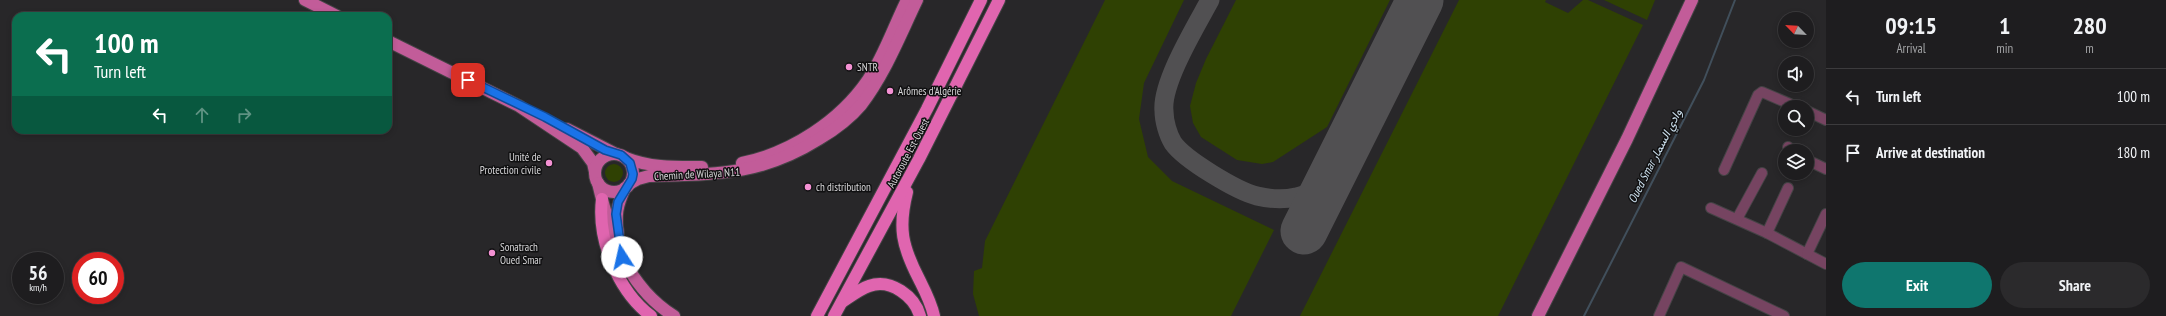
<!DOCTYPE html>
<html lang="en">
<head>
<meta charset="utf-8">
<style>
  :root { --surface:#1e1d1f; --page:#2b2a2c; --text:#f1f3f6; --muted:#a1a2a4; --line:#3c3b3d; --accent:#0f766e }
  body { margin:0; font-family:"PT Sans Narrow",Vazirmatn,sans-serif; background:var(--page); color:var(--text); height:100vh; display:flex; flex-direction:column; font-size:15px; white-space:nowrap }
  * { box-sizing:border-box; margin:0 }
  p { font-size:13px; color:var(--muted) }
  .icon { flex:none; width:22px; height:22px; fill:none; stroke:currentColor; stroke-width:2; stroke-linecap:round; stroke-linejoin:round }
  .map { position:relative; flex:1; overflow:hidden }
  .panel { display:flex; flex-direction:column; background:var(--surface); width:340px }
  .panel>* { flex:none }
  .banner { position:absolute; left:12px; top:12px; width:380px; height:122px; border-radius:12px; box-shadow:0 2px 6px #0003,0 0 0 1px var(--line); background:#0b6e4f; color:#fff; overflow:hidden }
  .needle { width:26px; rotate:295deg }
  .buttons { position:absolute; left:1778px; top:12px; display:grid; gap:8px }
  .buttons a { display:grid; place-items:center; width:36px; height:36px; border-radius:50%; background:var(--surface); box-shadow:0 2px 6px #0003,0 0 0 1px var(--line); font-size:20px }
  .speed { position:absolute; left:12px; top:252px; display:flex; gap:8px; font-size:20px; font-weight:700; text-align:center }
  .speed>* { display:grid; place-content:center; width:52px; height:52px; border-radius:50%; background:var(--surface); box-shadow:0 2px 6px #0003,0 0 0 1px var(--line); line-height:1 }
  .speed small { font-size:10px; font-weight:400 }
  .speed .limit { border:6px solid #d22; background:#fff; color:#111 }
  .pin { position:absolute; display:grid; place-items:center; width:34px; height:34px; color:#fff; margin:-17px; border-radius:8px; box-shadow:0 2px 6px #0006 }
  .me { position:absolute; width:44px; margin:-22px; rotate:350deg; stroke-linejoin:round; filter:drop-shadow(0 0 3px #0008) }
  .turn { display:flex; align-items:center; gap:14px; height:84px; padding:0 16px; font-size:18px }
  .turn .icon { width:52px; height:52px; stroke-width:2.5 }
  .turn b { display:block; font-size:28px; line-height:34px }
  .lanes { display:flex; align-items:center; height:38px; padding:0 16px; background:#0003; justify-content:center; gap:20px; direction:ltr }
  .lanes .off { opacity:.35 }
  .eta { display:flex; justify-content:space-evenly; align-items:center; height:68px; text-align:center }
  .eta b { font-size:24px; font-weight:700; line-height:28px }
  .button { display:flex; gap:8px; margin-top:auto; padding:8px 16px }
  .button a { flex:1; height:46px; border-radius:24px; background:var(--accent); color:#fff; font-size:16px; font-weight:700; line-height:46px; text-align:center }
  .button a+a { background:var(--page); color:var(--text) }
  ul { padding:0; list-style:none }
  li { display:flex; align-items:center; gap:12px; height:56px; padding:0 16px; border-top:1px solid var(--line) }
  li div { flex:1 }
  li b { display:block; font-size:15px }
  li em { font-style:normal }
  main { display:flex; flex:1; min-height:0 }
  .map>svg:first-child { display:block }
  .green { fill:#2f4103 }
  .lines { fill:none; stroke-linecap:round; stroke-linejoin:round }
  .stream { stroke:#414f5b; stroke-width:2 }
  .taxiway { stroke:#515052; stroke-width:19 }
  .runway { stroke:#515052; stroke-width:47 }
  .minor-casing { stroke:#444345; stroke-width:12 }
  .major-casing { stroke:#444345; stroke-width:14 }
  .highway-casing { stroke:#444345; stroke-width:14 }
  .minor { stroke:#764461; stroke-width:10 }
  .major { stroke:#c25c99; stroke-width:12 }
  .highway { stroke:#e065af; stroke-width:12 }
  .route-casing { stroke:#114b97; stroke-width:10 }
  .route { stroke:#1a73e8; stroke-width:7 }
  .poi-dot { fill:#f491d3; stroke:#101011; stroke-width:1.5 }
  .labels { text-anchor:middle; stroke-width:3; stroke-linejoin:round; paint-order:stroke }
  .poi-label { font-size:11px; fill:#d8d7d9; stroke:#101011; text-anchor:start }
  .street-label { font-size:11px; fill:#d8d7d9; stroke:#101011 }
  .water-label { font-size:12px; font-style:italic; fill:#cde1ef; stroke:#101011 }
</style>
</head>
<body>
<main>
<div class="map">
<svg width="1826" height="316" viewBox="0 0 1826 316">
  <rect width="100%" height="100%" fill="#282729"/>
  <g class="green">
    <path d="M 1105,0 L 1184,0 L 1144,83 L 1139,119 L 1148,157 L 1172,181 L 1274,230 L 1231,316 L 979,316 L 973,294 L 974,271 L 982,268 L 985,241 Z"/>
    <path d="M 1236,0 L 1390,0 L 1327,127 L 1273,162 L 1262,164 L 1237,160 L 1201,137 L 1193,123 L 1190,106 L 1196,83 L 1206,59 Z"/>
    <path d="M 1459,0 L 1546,0 L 1545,2 L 1568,13 L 1583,0 L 1588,0 L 1643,25 L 1498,316 L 1300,316 Z"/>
    <path d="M 1604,0 L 1655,0 L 1647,20 Z"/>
    <circle cx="614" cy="173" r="9"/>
  </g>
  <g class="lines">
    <path class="stream" d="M 1584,316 L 1704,80 L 1735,0"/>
    <path class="taxiway" d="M 1210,0 C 1196,26 1161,83 1164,111 C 1164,121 1168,135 1173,143 C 1185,160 1237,191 1257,196 C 1270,199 1283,200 1296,197 C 1314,194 1325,180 1336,167"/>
    <path class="runway" d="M 1304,231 L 1420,0"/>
    <defs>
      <g id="minor">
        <path d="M 1807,111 L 1826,120"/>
        <path d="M 1788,147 L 1793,151"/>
        <path d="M 1807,160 L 1826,169"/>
        <path d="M 1724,170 L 1758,95 L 1762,92 L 1797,107"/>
        <path d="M 1711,208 L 1767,233 L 1826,264"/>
        <path d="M 1737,219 L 1762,173"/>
        <path d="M 1767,233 L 1788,188"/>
        <path d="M 1807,254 L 1826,214"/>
        <path d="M 1659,316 L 1681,267 L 1784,316"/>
      </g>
      <g id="major">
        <path d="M 305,0 L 337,16"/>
        <path d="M 388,41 L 519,106 L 582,148 L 593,163 L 595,172"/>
        <path d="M 567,129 L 616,154"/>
        <circle cx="614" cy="173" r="19"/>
        <path d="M 626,158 C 651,168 676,167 702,167"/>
        <path d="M 742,163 C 791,153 840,121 868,80 C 884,56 894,26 907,0"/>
        <path d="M 598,183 C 610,235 627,287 674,316"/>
        <path d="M 629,184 L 638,179 L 649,176 C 715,174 760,176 819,139 C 834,130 850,118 861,105 C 885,74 900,35 917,0"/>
        <path d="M 618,234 C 615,216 617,205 625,188"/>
        <path d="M 1538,316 L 1627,139 L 1692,0"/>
      </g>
      <g id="highway">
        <path d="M 907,192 C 898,228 902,246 919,279 C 925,291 931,302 934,316"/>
        <path d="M 602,199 C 597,240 618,291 651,316"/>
        <path d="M 842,302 C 851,296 860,289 869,286 C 891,278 915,297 920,316"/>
        <path d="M 817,316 L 927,109 L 981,0"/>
        <path d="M 834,316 L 919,159 L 999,0"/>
      </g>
    </defs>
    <use href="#minor" class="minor-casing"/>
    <use href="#major" class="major-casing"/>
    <use href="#highway" class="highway-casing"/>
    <use href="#minor" class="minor"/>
    <use href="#major" class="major"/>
    <use href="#highway" class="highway"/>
  </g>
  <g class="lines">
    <defs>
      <path id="route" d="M 468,80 L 545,117 L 605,150 L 621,155 L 630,163 L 633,174 L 632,179 L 618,202 L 616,214 L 622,257"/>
    </defs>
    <use href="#route" class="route-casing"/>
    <use href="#route" class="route"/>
  </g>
  <g class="poi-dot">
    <circle cx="849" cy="67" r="4"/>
    <circle cx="890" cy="91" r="4"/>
    <circle cx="549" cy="163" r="4"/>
    <circle cx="808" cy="187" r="4"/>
    <circle cx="492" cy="253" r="4"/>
  </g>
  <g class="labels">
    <g class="poi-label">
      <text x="857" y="71">SNTR</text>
      <text x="898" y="95">Arômes d'Algérie</text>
      <text x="541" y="161" text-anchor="end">Unité de<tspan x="541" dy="13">Protection civile</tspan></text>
      <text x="816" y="191">ch distribution</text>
      <text x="500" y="251">Sonatrach<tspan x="500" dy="13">Oued Smar</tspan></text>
    </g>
    <g class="street-label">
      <text transform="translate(908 153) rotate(-62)" y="4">Autoroute Est-Ouest</text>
      <text transform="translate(697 174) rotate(-3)" y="4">Chemin de Wilaya N11</text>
    </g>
    <g class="water-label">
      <text transform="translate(1655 156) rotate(-63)" y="4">Oued Smar وادي السمار</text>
    </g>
  </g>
</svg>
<div class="buttons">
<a><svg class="needle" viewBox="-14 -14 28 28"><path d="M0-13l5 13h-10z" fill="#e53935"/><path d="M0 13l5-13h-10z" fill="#a1a2a4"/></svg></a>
<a><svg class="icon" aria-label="sound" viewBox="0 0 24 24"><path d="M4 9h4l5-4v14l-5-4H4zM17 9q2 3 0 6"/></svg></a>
<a><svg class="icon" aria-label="search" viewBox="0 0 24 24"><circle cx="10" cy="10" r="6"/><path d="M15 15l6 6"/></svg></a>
<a><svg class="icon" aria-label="layers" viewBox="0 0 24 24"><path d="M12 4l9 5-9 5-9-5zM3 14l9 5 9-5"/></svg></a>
</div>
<div class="speed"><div>56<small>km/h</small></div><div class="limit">60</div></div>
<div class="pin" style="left:468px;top:80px;background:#d93025"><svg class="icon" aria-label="arrive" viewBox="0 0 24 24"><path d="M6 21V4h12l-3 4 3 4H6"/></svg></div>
<svg class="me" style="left:622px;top:257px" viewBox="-20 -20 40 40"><circle r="19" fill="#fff"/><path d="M0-13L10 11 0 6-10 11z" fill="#1a73e8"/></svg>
<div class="banner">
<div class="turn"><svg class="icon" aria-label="left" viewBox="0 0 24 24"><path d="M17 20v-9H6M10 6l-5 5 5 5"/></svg><div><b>100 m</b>Turn left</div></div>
<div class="lanes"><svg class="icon" aria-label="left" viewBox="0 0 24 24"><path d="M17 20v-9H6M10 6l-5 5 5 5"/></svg><svg class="icon off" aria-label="ahead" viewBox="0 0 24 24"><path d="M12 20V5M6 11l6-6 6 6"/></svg><svg class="icon off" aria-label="right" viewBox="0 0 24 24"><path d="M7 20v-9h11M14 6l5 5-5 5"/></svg></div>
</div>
</div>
<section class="panel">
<div class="eta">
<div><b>09:15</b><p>Arrival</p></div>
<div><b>1</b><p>min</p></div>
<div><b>280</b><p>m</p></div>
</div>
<ul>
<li><svg class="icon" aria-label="left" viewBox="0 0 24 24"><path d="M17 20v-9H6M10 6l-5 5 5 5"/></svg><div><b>Turn left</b></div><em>100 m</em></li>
<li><svg class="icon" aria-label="arrive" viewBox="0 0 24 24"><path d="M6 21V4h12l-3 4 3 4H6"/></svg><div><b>Arrive at destination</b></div><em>180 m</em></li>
</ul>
<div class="button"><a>Exit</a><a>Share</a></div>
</section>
</main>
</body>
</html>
